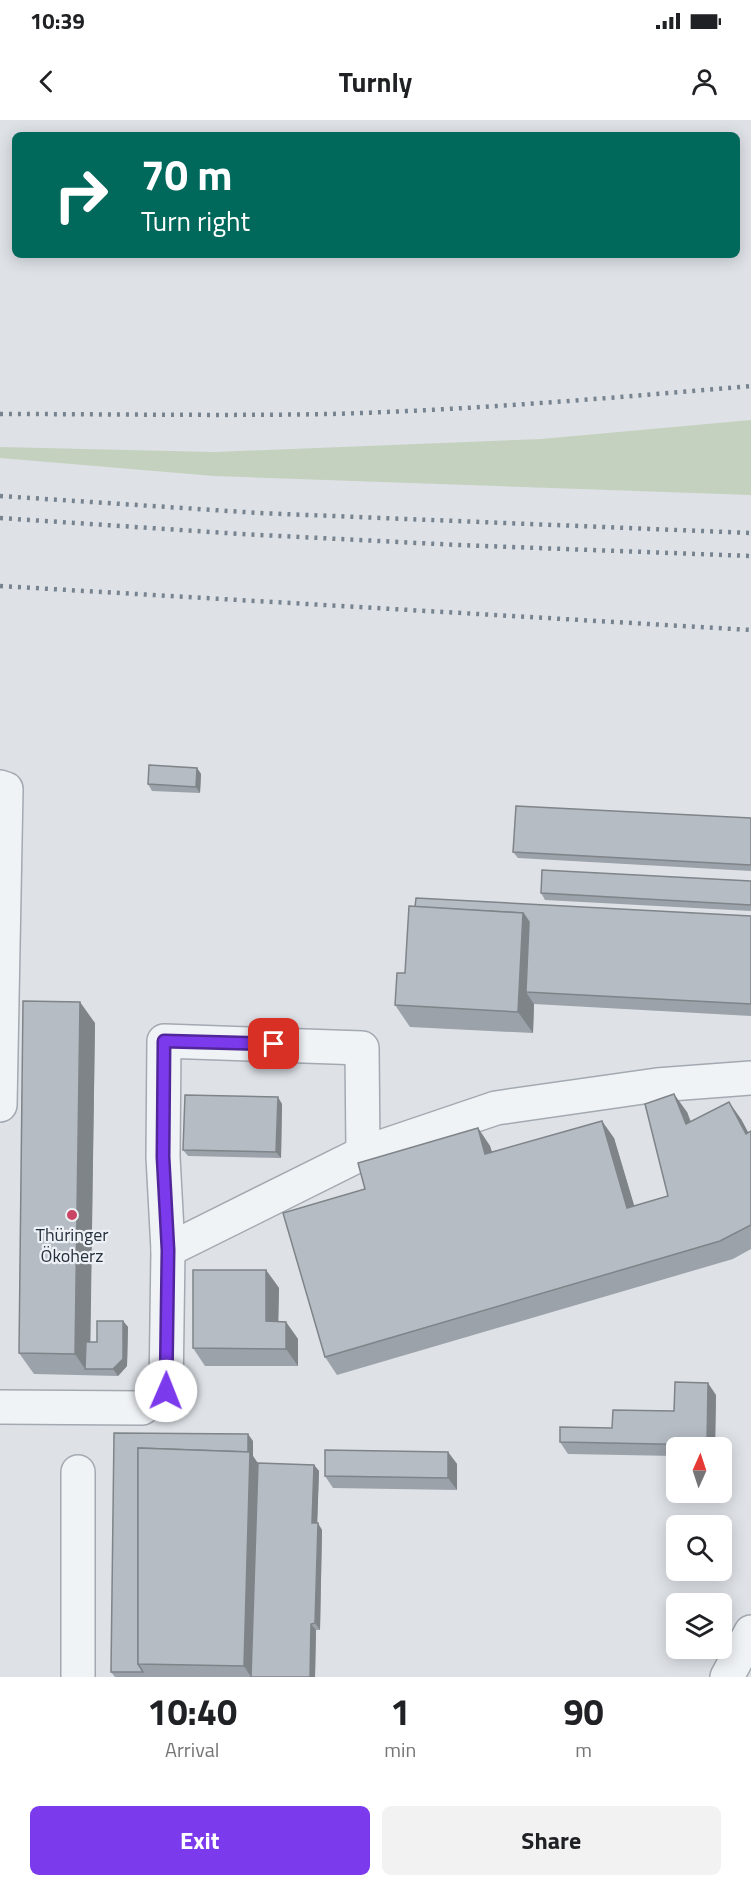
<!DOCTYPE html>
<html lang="en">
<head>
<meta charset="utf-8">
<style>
  :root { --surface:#fff; --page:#f2f2f2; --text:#202124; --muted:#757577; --accent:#7c3aed }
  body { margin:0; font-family:"Titillium Web",sans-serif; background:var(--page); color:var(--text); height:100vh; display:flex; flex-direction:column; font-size:22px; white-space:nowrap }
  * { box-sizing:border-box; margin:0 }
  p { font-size:20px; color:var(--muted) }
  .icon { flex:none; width:33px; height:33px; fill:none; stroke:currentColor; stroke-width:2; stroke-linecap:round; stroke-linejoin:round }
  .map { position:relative; height:1557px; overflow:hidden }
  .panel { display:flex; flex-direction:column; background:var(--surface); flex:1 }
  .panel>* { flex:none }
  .banner { position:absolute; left:12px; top:12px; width:728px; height:126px; border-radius:9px; box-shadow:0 3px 15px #0003; background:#00695c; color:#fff; overflow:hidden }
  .needle { width:39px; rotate:3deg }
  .fabs { position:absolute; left:666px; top:1317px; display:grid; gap:12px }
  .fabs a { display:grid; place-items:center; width:66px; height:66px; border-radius:9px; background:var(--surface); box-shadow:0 3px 15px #0003; font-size:30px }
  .pin { position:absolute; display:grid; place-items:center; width:51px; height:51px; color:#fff; margin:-26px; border-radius:12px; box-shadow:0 3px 9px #0006 }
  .me { position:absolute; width:66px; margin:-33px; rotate:1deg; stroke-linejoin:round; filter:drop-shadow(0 0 4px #0008) }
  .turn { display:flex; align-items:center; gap:21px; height:126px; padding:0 30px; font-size:27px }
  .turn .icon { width:78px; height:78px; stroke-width:2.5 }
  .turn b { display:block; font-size:42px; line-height:51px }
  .eta { display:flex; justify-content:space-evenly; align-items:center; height:102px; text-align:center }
  .eta b { font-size:36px; font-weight:700; line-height:42px }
  .action { display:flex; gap:12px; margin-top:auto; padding:12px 30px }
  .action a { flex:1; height:69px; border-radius:9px; background:var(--accent); color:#fff; font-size:24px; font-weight:700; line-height:69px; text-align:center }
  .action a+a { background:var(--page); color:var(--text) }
  .status { display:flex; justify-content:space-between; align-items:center; height:42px; padding:0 30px; background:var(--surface); direction:ltr }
  .status svg { height:16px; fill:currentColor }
  header { display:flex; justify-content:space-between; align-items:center; height:78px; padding:0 30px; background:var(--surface); font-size:27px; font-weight:700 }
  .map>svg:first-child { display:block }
  .green { fill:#c5d1bf }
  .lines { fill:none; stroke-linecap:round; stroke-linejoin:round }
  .minor-casing { stroke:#a3a9b1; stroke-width:36 }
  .minor { stroke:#f0f3f6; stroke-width:33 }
  .rail { stroke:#788390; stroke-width:4.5; stroke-dasharray:3 6; stroke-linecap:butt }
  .wall { fill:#9ca2a9 }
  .shaded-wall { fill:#7f8489 }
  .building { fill:#b5bcc4; stroke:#7f8489; stroke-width:1.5 }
  .route-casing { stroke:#51269a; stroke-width:15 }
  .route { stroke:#7c3aed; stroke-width:10 }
  .poi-dot { fill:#ca4563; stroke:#edf1f5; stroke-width:2 }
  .labels { text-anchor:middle; stroke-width:4.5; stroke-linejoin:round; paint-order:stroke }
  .poi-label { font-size:18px; fill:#27313d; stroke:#edf1f5 }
</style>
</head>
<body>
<div class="status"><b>10:39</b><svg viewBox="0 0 49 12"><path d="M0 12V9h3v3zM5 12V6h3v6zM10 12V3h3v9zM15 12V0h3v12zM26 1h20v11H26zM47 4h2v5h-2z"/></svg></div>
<header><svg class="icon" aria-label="back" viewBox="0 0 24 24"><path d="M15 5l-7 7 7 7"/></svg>Turnly<svg class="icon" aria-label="person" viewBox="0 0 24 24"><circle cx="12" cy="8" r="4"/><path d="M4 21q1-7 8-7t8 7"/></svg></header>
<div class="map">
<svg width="751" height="1557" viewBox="0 0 751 1557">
  <rect width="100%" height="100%" fill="#dee2e7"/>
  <path class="green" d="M 751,300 L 751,375 L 214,356 L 0,338 L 0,327 L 214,332 L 541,319 Z"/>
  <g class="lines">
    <defs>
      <g id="minor">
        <path d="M 0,667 L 6,669 L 0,985"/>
        <path d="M 168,1130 L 363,1033 L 496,988 L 657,965 L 751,958"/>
        <path d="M 0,1287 L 142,1288 L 166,1271 L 168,1130 L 163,1037 L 164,921 L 362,928 L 363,1033"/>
        <path d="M 78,1557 L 78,1352"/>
        <path d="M 727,1557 L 751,1512"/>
      </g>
    </defs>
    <use href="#minor" class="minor-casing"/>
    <use href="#minor" class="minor"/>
    <g class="rail">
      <path d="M 0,294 C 110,294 221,296 331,294 C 471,290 611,278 751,266"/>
      <path d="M 0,376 L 259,393 L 751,413"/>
      <path d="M 0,398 L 241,414 L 458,425 L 751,436"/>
      <path d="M 0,466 L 751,510"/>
    </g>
  </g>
  <g class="wall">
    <path d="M 197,648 L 201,654 L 200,673 L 152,671 L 148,664 Z"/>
    <path d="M 751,698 L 751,751 L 518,738 L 513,732 Z"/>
    <path d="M 751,761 L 751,791 L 545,780 L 541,773 Z"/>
    <path d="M 751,796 L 751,896 L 534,884 L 533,913 L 410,907 L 395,885 L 405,853 Z"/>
    <path d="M 95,903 L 90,1222 L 97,1222 L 123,1201 L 128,1207 L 127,1246 L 118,1256 L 34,1254 L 19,1233 Z"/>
    <path d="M 282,984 L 281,1038 L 188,1036 L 183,1030 Z"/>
    <path d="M 687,992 L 691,1002 L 741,999 L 748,1012 L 751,1011 L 751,1129 L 733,1139 L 337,1255 L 325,1237 L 365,1069 L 478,1008 L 490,1026 L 492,1032 L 614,1018 L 634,1086 L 668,1076 Z"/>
    <path d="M 266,1150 L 279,1168 L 278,1201 L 286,1202 L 298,1219 L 298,1246 L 205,1246 L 193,1228 Z"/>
    <path d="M 716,1275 L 715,1328 L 676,1328 L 676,1336 L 568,1334 L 560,1322 L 674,1291 Z"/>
    <path d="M 253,1321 L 253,1336 L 258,1343 L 314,1345 L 319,1351 L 317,1403 L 322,1410 L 320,1510 L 316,1510 L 315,1557 L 115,1557 L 111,1552 Z"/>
    <path d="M 448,1332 L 457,1344 L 457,1370 L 333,1368 L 325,1356 Z"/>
  </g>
  <g class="shaded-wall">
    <path d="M 197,648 L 201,654 L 200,673 L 196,667 Z"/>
    <path d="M 523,793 L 538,814 L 526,872 L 534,884 L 533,913 L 518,892 Z"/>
    <path d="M 80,882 L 95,903 L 90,1249 L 85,1249 L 75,1234 Z"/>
    <path d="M 674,974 L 687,992 L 698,1022 L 686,1004 Z"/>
    <path d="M 278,977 L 282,984 L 281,1038 L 276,1032 Z"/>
    <path d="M 729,982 L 741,999 L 751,1018 L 746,1014 Z"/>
    <path d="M 602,1001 L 614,1018 L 640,1105 L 627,1088 Z"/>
    <path d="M 478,1008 L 490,1026 L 498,1052 L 485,1034 Z"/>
    <path d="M 266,1150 L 279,1168 L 278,1219 L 266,1201 Z"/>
    <path d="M 123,1201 L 128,1207 L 127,1246 L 118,1256 L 113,1249 Z"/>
    <path d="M 286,1202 L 298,1219 L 298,1246 L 286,1229 Z"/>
    <path d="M 708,1263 L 716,1275 L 715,1328 L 709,1328 L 707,1325 Z"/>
    <path d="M 248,1314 L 253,1321 L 253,1336 L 262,1350 L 251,1557 L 244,1546 Z"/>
    <path d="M 448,1332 L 457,1344 L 457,1370 L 448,1358 Z"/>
    <path d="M 314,1345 L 319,1351 L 317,1410 L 312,1403 Z"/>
    <path d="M 318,1403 L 322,1410 L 320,1510 L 315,1503 Z"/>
    <path d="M 311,1504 L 316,1510 L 315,1557 L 310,1557 Z"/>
  </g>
  <g class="building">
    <path d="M 149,645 L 197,648 L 196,667 L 148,664 Z"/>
    <path d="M 516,686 L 751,698 L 751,745 L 513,732 Z"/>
    <path d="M 542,750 L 751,761 L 751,785 L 541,773 Z"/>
    <path d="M 416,778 L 751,796 L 751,884 L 526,872 L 529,802 L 523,793 L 415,787 Z"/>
    <path d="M 409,786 L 523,793 L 518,892 L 395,885 L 397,853 L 405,853 Z"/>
    <path d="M 23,881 L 80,882 L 75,1234 L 19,1233 Z"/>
    <path d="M 674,974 L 686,1004 L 729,982 L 746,1014 L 751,1011 L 751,1105 L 720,1121 L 325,1237 L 283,1093 L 365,1069 L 358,1043 L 478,1008 L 485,1034 L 602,1001 L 627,1088 L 668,1076 L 645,984 Z"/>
    <path d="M 185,975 L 278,977 L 276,1032 L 183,1030 Z"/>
    <path d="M 193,1150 L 266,1150 L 266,1201 L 286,1202 L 286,1229 L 193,1228 Z"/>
    <path d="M 97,1201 L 123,1201 L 123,1239 L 113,1249 L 85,1249 L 86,1222 L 97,1222 Z"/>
    <path d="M 675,1262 L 708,1263 L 707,1325 L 560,1322 L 560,1307 L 612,1308 L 613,1290 L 674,1291 Z"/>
    <path d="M 114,1313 L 248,1314 L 248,1332 L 138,1328 L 138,1544 L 143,1552 L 111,1552 Z"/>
    <path d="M 138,1328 L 250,1332 L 244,1546 L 138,1544 Z"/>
    <path d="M 325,1330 L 448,1332 L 448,1358 L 325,1356 Z"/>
    <path d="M 258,1343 L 314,1345 L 312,1403 L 318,1403 L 315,1503 L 311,1504 L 310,1557 L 251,1557 Z"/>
  </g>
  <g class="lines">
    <defs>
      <path id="route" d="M 166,1271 L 168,1130 L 163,1037 L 164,921 L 274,924"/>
    </defs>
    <use href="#route" class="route-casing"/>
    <use href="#route" class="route"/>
  </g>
  <circle class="poi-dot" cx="72" cy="1095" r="6"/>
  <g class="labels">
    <g class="poi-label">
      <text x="72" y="1121">Thüringer<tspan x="72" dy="21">Ökoherz</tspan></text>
    </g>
  </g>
</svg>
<div class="fabs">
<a><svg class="needle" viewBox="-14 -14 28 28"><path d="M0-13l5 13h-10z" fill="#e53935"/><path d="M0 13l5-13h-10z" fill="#757577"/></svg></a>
<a><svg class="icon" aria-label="search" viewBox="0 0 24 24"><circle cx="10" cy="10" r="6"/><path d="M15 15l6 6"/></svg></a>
<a><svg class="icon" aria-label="layers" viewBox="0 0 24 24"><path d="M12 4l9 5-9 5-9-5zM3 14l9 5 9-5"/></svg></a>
</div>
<div class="pin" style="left:274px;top:924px;background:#d93025"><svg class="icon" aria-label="arrive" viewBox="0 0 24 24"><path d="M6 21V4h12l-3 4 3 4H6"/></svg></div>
<svg class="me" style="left:166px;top:1271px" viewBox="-20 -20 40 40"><circle r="19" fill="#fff"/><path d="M0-13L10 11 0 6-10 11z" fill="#7c3aed"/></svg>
<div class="banner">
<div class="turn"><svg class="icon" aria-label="right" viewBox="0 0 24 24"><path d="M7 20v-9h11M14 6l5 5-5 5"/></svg><div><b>70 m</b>Turn right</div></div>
</div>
</div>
<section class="panel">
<div class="eta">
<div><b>10:40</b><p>Arrival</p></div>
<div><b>1</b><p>min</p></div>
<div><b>90</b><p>m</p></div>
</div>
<div class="action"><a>Exit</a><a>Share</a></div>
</section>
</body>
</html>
